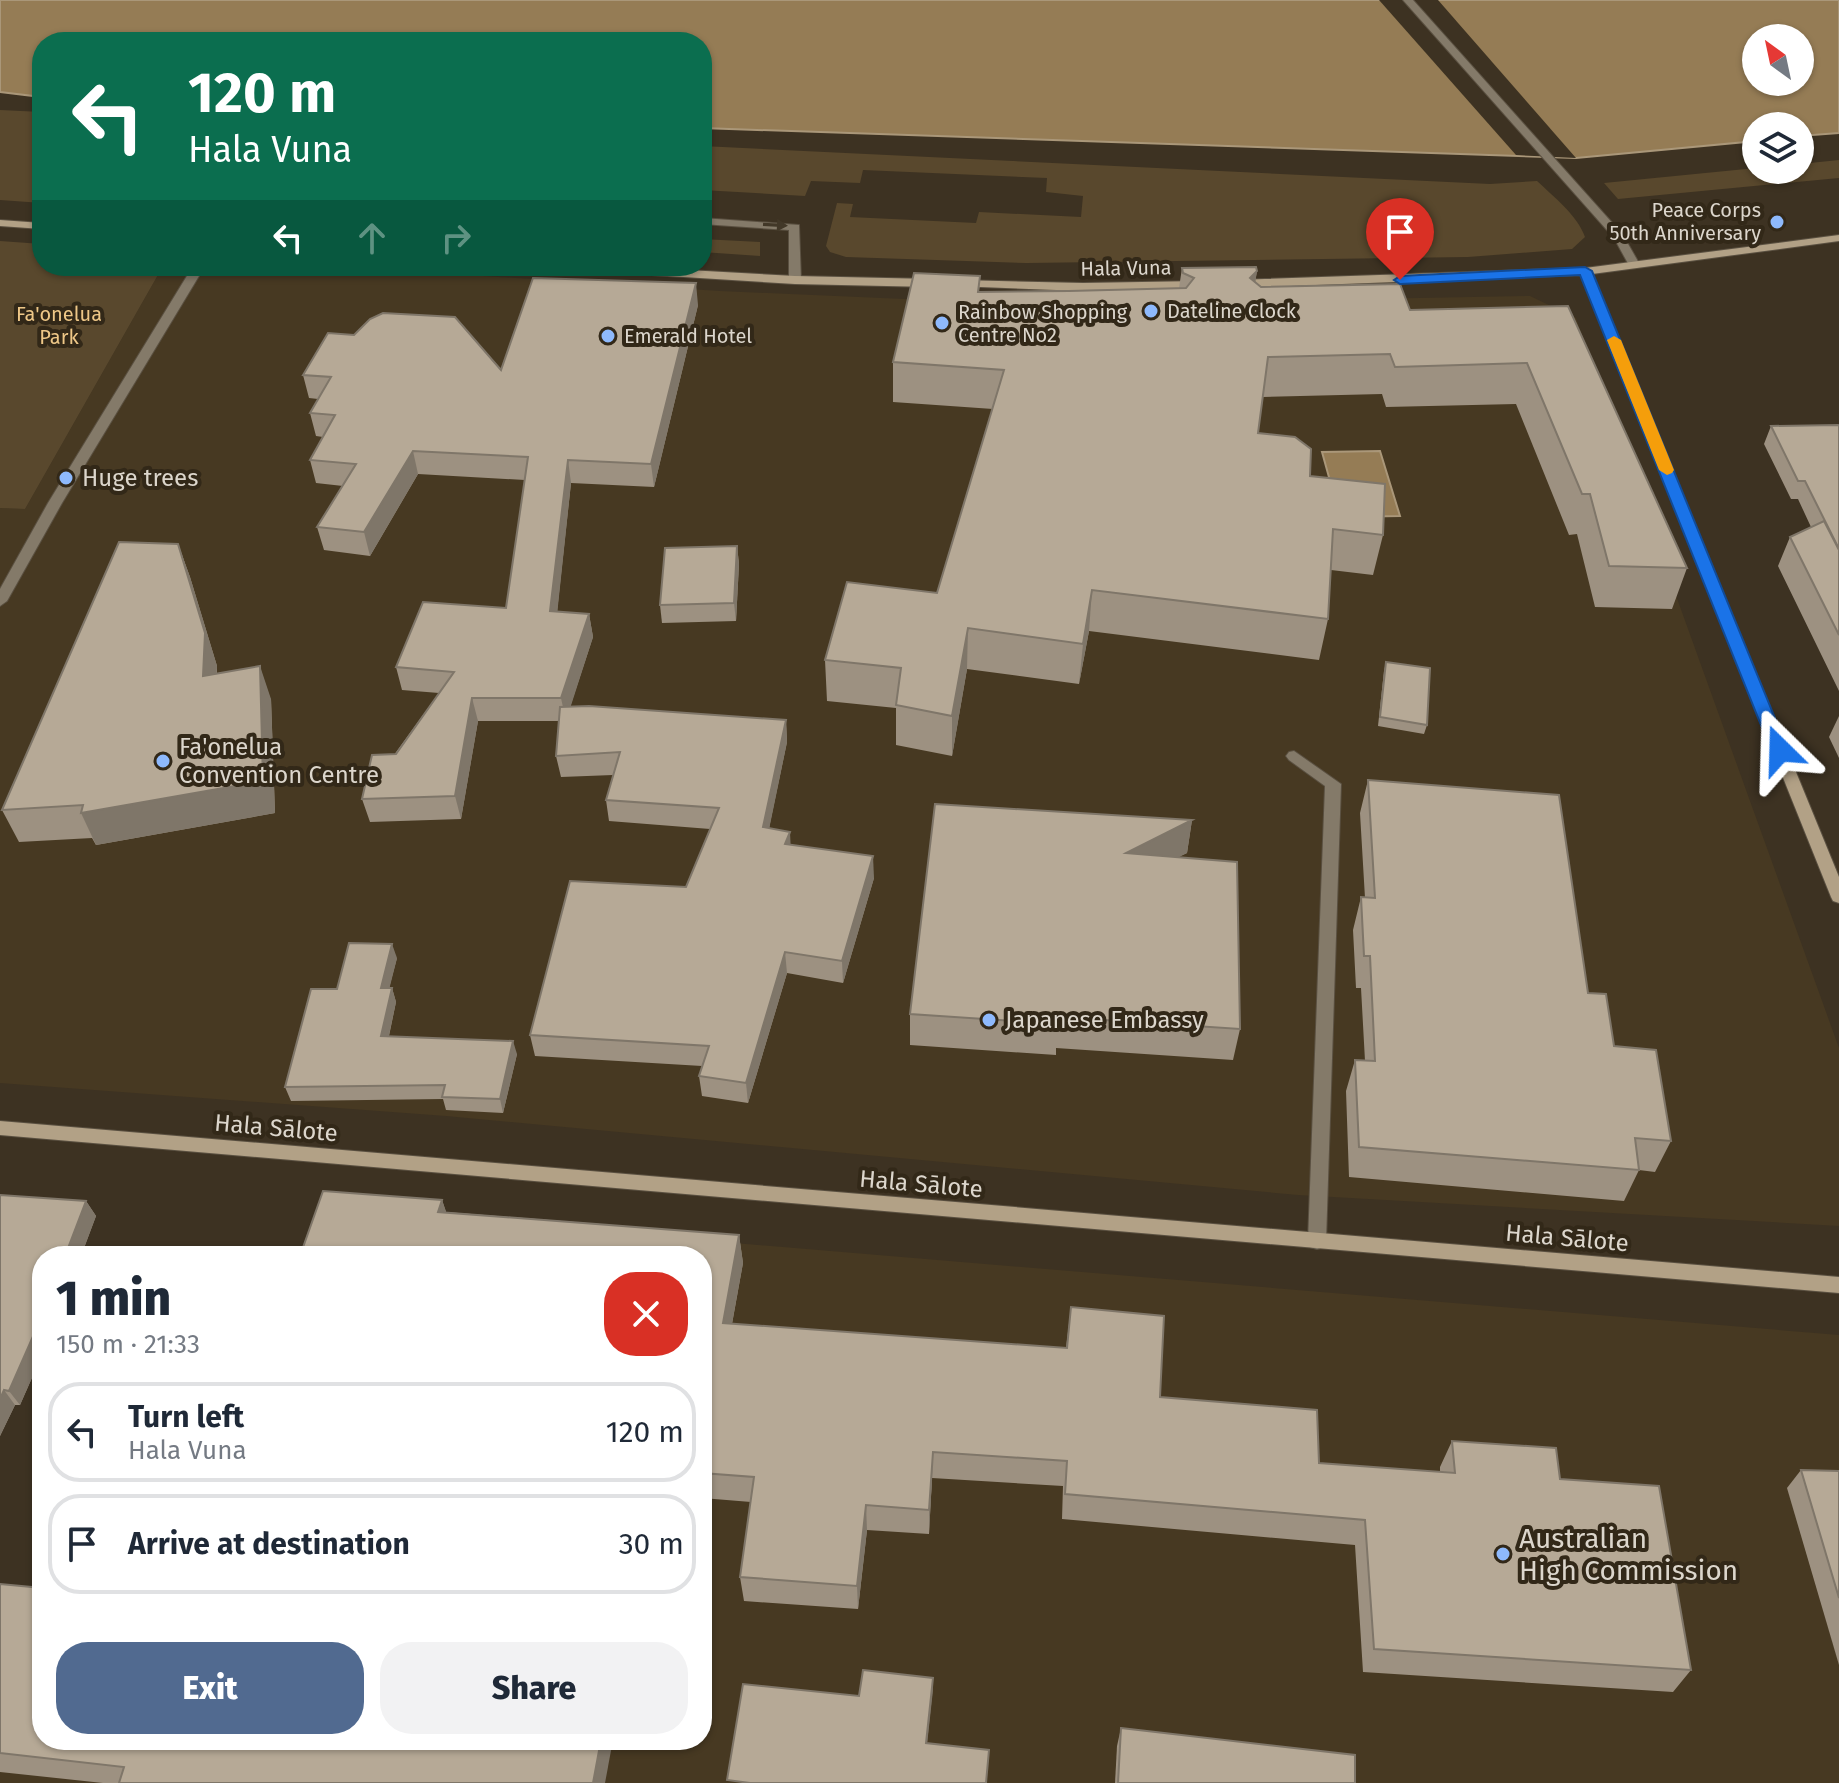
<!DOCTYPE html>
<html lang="en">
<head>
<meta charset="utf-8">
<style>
  :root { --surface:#fff; --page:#f2f2f3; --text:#1f2937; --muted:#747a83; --line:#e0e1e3; --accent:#516a90 }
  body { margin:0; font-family:"Fira Sans",sans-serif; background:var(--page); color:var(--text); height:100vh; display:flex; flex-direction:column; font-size:30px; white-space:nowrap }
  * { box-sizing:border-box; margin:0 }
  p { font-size:26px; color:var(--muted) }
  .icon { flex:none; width:44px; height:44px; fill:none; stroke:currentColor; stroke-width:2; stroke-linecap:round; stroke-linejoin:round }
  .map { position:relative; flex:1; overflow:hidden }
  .details { position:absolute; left:32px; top:1246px; width:680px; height:504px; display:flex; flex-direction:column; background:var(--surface); border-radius:32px; box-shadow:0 2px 6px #0004 }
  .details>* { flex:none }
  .guide { position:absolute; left:32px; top:32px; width:680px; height:244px; border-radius:32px; box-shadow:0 2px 6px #0004; background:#0b6e4f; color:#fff; overflow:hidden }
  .needle { width:52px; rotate:327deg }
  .fabs { position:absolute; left:1742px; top:24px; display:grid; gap:16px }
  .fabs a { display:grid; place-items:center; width:72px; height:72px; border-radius:50%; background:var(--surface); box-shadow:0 2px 6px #0004; font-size:40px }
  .pin { position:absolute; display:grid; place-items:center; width:68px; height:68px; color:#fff; margin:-82px -34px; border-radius:50% 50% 50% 0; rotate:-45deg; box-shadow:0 0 8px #0007 }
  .pin .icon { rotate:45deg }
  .me { position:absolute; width:88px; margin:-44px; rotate:338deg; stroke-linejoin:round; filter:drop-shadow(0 0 6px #0008) }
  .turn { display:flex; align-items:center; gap:28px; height:168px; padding:0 24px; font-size:36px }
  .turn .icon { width:104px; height:104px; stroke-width:2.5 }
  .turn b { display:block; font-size:56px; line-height:68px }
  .lanes { display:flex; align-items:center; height:76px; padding:0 24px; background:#0003; justify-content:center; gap:40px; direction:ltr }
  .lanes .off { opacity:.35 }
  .round { display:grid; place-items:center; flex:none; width:84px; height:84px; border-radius:32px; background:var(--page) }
  .head { display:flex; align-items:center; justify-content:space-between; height:136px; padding:0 24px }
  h1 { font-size:48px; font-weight:800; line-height:60px }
  .cta { display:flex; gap:16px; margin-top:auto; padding:16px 24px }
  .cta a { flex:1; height:92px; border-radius:32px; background:var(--accent); color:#fff; font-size:32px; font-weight:800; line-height:92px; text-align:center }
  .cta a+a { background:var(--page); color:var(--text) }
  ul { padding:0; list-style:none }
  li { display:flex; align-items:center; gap:24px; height:100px; margin:0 16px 12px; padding:0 8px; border:4px solid var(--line); border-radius:32px }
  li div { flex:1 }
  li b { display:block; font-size:30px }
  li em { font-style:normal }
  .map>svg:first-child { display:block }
  .built { fill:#473922 }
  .green { fill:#59482d }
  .water { fill:#957c55; stroke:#aa9779; stroke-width:2; fill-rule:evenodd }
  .pier { fill:#3d3222 }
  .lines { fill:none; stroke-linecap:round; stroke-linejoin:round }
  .lane-casing { stroke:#5a5041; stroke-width:2 }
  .secondary-casing { stroke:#5a5041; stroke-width:2 }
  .lane { fill:#847a69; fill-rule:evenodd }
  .secondary { fill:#b2a186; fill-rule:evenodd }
  .wall { fill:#9d9181 }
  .shaded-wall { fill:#7f7669 }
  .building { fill:#b6a996; stroke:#7f7669; stroke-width:2 }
  .oneway { fill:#423828 }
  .route { fill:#1a73e8; stroke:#114b97; stroke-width:2 }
  .slow { fill:#f59e0b }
  .poi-dot { fill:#8eb9fc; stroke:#322818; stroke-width:3 }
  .labels { text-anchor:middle; stroke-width:8; stroke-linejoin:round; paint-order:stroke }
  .far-poi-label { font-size:20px; fill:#dcd6cc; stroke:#322818; text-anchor:start }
  .far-street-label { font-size:20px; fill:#dcd6cc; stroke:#322818 }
  .far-park-label { font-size:20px; fill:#eec787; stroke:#322818 }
  .poi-label { font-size:24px; fill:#dcd6cc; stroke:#322818; text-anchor:start }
  .street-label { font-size:24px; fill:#dcd6cc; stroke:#322818 }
  .near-poi-label { font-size:28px; fill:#dcd6cc; stroke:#322818; text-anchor:start }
</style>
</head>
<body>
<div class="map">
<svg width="1839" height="1783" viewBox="0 0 1839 1783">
  <rect width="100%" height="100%" fill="#3d3222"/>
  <g class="built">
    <path d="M 163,266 L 327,266 L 720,291 L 1042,305 L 1530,296 L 1576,318 L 1839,1048 L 1839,1226 L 1298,1195 L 446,1116 L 0,1083 L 0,508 L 25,509 Z"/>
    <path d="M 325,1209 L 1839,1335 L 1839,1783 L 0,1783 L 0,1593 L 42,1740 L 702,1740 L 702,1256 Z"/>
  </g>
  <g class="green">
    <path d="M 0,110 L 42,112 L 42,203 L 0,200 Z"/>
    <path d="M 702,146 L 1490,184 L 1537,181 C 1553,196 1578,216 1585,237 L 1572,249 L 1468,257 L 1026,263 L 846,257 L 830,252 L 826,246 L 837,203 L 853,204 L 850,217 L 976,223 L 979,212 L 1081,217 L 1083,196 L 1046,192 L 1047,178 L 863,170 L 860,183 L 811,181 L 805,196 L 702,190 Z"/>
    <path d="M 1839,160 L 1839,178 L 1618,199 L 1604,183 L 1756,168 L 1800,170 L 1800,164 Z"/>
    <path d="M 702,239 L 760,242 L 760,256 L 702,252 Z"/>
    <path d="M 0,241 L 42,244 L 42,266 L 163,266 L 25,509 L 0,508 Z"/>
  </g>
  <g class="water">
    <path d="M 0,0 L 1839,0 L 1839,133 L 1800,136 L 1800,126 L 1756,126 L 1756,141 L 1576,158 L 702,128 L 702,42 L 42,42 L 42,97 L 0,92 ZM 1756,38 L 1800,38 L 1800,82 L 1756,82 Z"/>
    <path d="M 1380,451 L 1400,516 L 1340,517 L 1322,452 Z"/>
  </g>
  <path class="pier" d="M 1379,0 L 1438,0 L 1576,158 L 1516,155 Z"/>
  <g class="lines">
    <defs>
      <g id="lane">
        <path d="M 1403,0 L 1413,0 L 1623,235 L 1640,265 L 1638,267 L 1630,267 L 1614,238 Z"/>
        <path d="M 702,218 L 799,225 L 801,280 L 795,284 L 789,280 L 789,230 L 702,224 Z"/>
        <path d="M 193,266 L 205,266 L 62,503 L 7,601 L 0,606 L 0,589 L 48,503 Z"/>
        <path d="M 1294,751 L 1341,784 L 1326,1241 L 1324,1247 L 1317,1249 L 1310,1247 L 1308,1241 L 1325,786 L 1289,760 L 1286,756 L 1289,752 Z"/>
      </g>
      <g id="secondary">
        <path d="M 0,220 L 42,223 L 42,229 L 0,226 Z"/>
        <path d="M 1839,235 L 1839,241 L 1592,274 L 1839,877 L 1839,903 L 1833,901 L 1831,897 L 1581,275 L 1235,288 L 1229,284 L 1235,280 L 1585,268 Z"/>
        <path d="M 549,266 L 615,266 L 795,276 L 932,279 L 938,283 L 932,287 L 795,284 L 555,269 Z"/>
        <path d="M 959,280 L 1083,283 L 1200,281 L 1206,285 L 1200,289 L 1083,291 L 955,286 L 953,284 Z"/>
        <path d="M 0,1121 L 1839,1277 L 1839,1293 L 0,1135 Z"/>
      </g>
    </defs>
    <use href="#lane" class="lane-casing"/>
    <use href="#secondary" class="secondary-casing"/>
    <use href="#lane" class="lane"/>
    <use href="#secondary" class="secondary"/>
  </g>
  <g class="wall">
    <path d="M 1182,268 L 1257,271 L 1255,282 L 1261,287 L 1410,310 L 1568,306 L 1687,568 L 1672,609 L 1595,607 L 1577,534 L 1569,535 L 1516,404 L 1386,407 L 1382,394 L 1263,397 L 1258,433 L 1383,535 L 1373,575 L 1331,570 L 1328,619 L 1319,660 L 1089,631 L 1079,684 L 967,669 L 952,756 L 896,745 L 896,708 L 827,701 L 825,660 L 937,593 L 993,409 L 893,402 L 893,362 L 980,276 L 979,292 L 1179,288 Z"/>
    <path d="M 698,305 L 654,487 L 571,483 L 557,612 L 589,614 L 593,637 L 570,707 L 786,720 L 787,742 L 769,828 L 791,845 L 874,878 L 843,983 L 787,973 L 748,1103 L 702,1096 L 699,1076 L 702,1066 L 535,1056 L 530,1035 L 686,887 L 710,829 L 609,821 L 606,800 L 613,775 L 561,777 L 556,756 L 559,721 L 478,721 L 461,819 L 370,822 L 362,799 L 439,693 L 402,690 L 396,667 L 506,608 L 525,480 L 418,474 L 370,556 L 324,550 L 317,527 L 343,486 L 316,483 L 310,460 L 323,437 L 316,436 L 310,413 L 318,399 L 309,398 L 303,375 L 501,370 Z"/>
    <path d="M 1771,426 L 1839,426 L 1839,691 L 1778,566 L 1790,537 L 1811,527 L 1798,499 L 1791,499 L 1764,444 Z"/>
    <path d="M 178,544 L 190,577 L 217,666 L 217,674 L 271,699 L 275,813 L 96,845 L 92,838 L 19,842 L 2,810 Z"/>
    <path d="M 737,546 L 739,564 L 736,621 L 662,623 L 660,605 Z"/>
    <path d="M 1386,662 L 1427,725 L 1424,734 L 1378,726 L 1384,671 Z"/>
    <path d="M 1839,716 L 1839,758 L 1829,737 Z"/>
    <path d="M 1368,780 L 1588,993 L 1614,1046 L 1671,1141 L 1655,1172 L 1639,1170 L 1624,1201 L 1349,1177 L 1346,1091 L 1355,1060 L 1365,1061 L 1361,988 L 1356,988 L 1353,930 L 1361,897 L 1365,898 L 1360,813 Z"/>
    <path d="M 1192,820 L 1187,853 L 1178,857 L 1240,1029 L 1233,1060 L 1056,1048 L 1056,1055 L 910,1045 L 910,1014 Z"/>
    <path d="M 397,958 L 389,988 L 392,988 L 396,1002 L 389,1036 L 517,1054 L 503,1113 L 446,1110 L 443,1099 L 291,1101 L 285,1087 L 337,989 Z"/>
    <path d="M 323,1191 L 442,1200 L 446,1212 L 739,1235 L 743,1263 L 732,1324 L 1066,1348 L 1071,1307 L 1164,1316 L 1160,1397 L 1317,1410 L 1319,1463 L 1440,1472 L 1440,1467 L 1452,1441 L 1556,1448 L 1560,1479 L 1659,1486 L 1691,1670 L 1673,1692 L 1363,1672 L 1355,1545 L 1062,1519 L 1063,1486 L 932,1478 L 929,1534 L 867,1530 L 858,1609 L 744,1601 L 740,1577 L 751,1502 L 702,1498 L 702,1256 L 300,1256 Z"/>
    <path d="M 0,1195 L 86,1201 L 96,1216 L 81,1256 L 42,1256 L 42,1355 L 20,1405 L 15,1405 L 0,1436 Z"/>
    <path d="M 1801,1470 L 1839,1471 L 1839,1665 L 1787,1488 Z"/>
    <path d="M 0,1584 L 605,1783 L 103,1783 L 0,1772 Z"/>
    <path d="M 1121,1728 L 1355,1783 L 1115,1783 L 1117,1746 Z"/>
  </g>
  <g class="shaded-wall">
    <path d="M 1257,271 L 1251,311 L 1250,278 Z"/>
    <path d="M 696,283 L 698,305 L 654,487 L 651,464 Z"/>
    <path d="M 413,451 L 418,474 L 370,556 L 364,532 Z"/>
    <path d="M 568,460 L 571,483 L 555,634 L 550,611 Z"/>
    <path d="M 178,544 L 190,577 L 217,666 L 215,709 L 203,676 Z"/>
    <path d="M 737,546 L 739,564 L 736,621 L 734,603 Z"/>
    <path d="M 1092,590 L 1089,631 L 1079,684 L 1083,644 Z"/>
    <path d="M 589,614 L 593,637 L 566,721 L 561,698 Z"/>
    <path d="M 968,628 L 967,669 L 952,756 L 952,716 Z"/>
    <path d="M 260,666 L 271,699 L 275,813 L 96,845 L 81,813 Z"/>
    <path d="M 472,698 L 478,721 L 461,819 L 455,796 Z"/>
    <path d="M 786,720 L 787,742 L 765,849 L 763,827 Z"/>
    <path d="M 1192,820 L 1187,853 L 1122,886 L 1126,853 Z"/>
    <path d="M 790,832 L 791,853 L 785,844 Z"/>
    <path d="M 873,856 L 874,878 L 843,983 L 842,961 Z"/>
    <path d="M 392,944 L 397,958 L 386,1002 L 381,988 Z"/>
    <path d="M 785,952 L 787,973 L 748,1103 L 746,1083 Z"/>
    <path d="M 392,988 L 396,1002 L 386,1049 L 381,1036 Z"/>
    <path d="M 513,1041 L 517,1054 L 503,1113 L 500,1099 Z"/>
    <path d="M 442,1200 L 452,1229 L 438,1212 Z"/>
    <path d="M 86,1201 L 96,1216 L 81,1256 L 65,1256 Z"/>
    <path d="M 739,1235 L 743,1263 L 727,1351 L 723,1323 Z"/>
    <path d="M 42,1316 L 42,1355 L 20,1405 L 9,1391 Z"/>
    <path d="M 4,1390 L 15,1405 L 0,1436 L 0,1399 Z"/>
    <path d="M 933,1452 L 932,1478 L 929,1534 L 929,1510 Z"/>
    <path d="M 866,1505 L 867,1530 L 858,1609 L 857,1586 Z"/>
    <path d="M 933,1678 L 933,1690 L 926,1754 L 926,1743 Z"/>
    <path d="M 601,1740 L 613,1740 L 605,1783 L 593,1783 Z"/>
  </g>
  <g class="building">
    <path d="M 1256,267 L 1257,271 L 1250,278 L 1261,287 L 1400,284 L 1410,310 L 1568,306 L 1687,568 L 1609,566 L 1590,494 L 1582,494 L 1527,363 L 1395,367 L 1390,354 L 1268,357 L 1258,433 L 1295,437 L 1311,449 L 1310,476 L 1385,484 L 1383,535 L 1333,529 L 1328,619 L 1092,590 L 1083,644 L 968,628 L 952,716 L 896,705 L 901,668 L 825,660 L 847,582 L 937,593 L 1004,370 L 893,362 L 914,273 L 980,276 L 978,292 L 1069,291 L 1186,288 L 1194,278 L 1183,273 L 1182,268 Z"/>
    <path d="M 533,278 L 696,283 L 651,464 L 568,460 L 550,611 L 589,614 L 561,698 L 472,698 L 455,796 L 362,799 L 372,755 L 396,754 L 454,672 L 396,667 L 423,602 L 506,608 L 528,457 L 413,451 L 364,532 L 317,527 L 356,464 L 310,460 L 335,415 L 310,413 L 331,377 L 303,375 L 328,333 L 354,335 L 370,319 L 383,313 L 455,317 L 501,370 Z"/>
    <path d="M 1838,425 L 1839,426 L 1839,549 L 1805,481 L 1798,481 L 1771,426 Z"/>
    <path d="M 1824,521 L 1839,550 L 1839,635 L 1790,537 Z"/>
    <path d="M 119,542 L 178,544 L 205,633 L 203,676 L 260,666 L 263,781 L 81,813 L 83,805 L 2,810 Z"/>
    <path d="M 737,546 L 734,603 L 660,605 L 665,548 Z"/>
    <path d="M 1386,662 L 1430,668 L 1427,725 L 1380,717 Z"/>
    <path d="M 589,706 L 786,720 L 763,827 L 790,832 L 785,844 L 873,856 L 842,961 L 785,952 L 746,1083 L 699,1076 L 709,1046 L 530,1035 L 570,881 L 686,887 L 719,808 L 606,800 L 620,752 L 556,756 L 560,707 Z"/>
    <path d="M 1368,780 L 1559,795 L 1588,993 L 1606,994 L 1614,1046 L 1656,1050 L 1671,1141 L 1635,1138 L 1639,1170 L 1359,1147 L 1355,1060 L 1375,1061 L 1370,956 L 1364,956 L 1361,897 L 1375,898 Z"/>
    <path d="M 935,804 L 1192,820 L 1126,853 L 1237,862 L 1240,1029 L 1059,1017 L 1058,1024 L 910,1014 Z"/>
    <path d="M 349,943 L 392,944 L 381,988 L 392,988 L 381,1036 L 513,1041 L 500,1099 L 442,1097 L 445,1085 L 285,1087 L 311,989 L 337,989 Z"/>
    <path d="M 323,1191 L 442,1200 L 438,1212 L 739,1235 L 723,1323 L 1067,1348 L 1071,1307 L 1164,1316 L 1160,1397 L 1317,1410 L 1319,1463 L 1455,1473 L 1452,1441 L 1556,1448 L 1560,1479 L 1659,1486 L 1691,1670 L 1374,1649 L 1365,1520 L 1065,1494 L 1067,1461 L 933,1452 L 929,1510 L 866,1505 L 857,1586 L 740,1577 L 754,1477 L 702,1473 L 702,1256 L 300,1256 Z"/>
    <path d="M 0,1195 L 86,1201 L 65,1256 L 42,1256 L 42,1316 L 9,1391 L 4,1390 L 0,1399 Z"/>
    <path d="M 1801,1470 L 1839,1471 L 1839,1598 Z"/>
    <path d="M 0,1584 L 42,1588 L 42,1740 L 601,1740 L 593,1783 L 119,1783 L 124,1767 L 0,1753 Z"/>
    <path d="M 863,1670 L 933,1678 L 926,1743 L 989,1750 L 986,1783 L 750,1783 L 727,1780 L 743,1684 L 859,1696 Z"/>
    <path d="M 1121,1728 L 1355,1755 L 1355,1783 L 1118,1783 Z"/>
  </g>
  <defs><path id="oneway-solid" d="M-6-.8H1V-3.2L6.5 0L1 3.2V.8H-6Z" transform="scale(2)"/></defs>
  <use class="oneway" href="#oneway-solid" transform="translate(775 225) rotate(3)"/>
  <path class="route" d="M 1585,267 L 1592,271 L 1788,750 L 1786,754 L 1774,754 L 1771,750 L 1580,275 L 1400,284 L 1394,280 L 1400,276 Z"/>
  <path class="slow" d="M 1614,336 L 1621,340 L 1674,470 L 1672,473 L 1667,475 L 1659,470 L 1607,340 Z"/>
  <g class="poi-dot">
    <circle cx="1777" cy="222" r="8"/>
    <circle cx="1151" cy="311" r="8"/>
    <circle cx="942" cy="323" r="8"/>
    <circle cx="608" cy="336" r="8"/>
    <circle cx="66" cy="478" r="8"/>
    <circle cx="163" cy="761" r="8"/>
    <circle cx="989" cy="1020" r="8"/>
    <circle cx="1503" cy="1554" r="8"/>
  </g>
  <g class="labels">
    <g class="far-poi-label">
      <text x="1761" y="217" text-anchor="end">Peace Corps<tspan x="1761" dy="23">50th Anniversary</tspan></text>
      <text x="1167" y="318">Dateline Clock</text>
      <text x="958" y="319">Rainbow Shopping<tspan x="958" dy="23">Centre No2</tspan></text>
      <text x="624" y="343">Emerald Hotel</text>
    </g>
    <g class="far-street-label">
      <text transform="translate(1126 268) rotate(-1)" y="7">Hala Vuna</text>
    </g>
    <g class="far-park-label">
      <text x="59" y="321">Fa'onelua<tspan x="59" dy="23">Park</tspan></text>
    </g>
    <g class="poi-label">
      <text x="82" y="486">Huge trees</text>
      <text x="179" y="755">Fa'onelua<tspan x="179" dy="28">Convention Centre</tspan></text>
      <text x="1005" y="1028">Japanese Embassy</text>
    </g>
    <g class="street-label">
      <text transform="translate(276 1128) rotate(5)" y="8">Hala Sālote</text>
      <text transform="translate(921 1184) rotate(5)" y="8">Hala Sālote</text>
      <text transform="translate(1567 1238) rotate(5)" y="8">Hala Sālote</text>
    </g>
    <g class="near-poi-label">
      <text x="1519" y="1548">Australian<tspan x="1519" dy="32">High Commission</tspan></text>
    </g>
  </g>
</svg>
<div class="fabs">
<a><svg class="needle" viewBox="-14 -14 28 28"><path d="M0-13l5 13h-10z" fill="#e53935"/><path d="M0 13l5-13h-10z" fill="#747a83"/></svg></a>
<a><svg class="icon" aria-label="layers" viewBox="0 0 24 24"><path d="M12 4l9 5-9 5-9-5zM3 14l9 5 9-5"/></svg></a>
</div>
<div class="pin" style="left:1400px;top:280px;background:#d93025"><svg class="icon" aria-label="arrive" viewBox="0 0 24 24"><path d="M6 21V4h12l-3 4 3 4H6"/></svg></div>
<svg class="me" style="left:1780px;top:750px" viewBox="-20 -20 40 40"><path d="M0-17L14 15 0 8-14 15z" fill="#1a73e8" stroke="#fff" stroke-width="4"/></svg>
<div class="guide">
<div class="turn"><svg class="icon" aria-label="left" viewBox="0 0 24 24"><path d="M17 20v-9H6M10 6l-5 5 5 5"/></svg><div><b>120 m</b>Hala Vuna</div></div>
<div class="lanes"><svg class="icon" aria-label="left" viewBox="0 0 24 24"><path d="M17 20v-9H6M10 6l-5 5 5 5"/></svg><svg class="icon off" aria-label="ahead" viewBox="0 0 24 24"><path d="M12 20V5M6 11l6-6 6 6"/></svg><svg class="icon off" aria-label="right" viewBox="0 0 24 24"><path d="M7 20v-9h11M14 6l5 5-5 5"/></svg></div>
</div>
<section class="details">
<div class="head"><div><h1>1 min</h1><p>150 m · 21:33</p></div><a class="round" style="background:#d93025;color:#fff"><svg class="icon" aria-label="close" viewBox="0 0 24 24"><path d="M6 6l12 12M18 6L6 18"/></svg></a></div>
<ul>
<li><svg class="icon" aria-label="left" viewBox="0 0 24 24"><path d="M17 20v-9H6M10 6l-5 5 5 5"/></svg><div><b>Turn left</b><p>Hala Vuna</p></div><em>120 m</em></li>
<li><svg class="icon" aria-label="arrive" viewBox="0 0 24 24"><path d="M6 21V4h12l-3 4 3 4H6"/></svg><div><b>Arrive at destination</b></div><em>30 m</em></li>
</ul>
<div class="cta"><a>Exit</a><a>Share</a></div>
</section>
</div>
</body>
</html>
